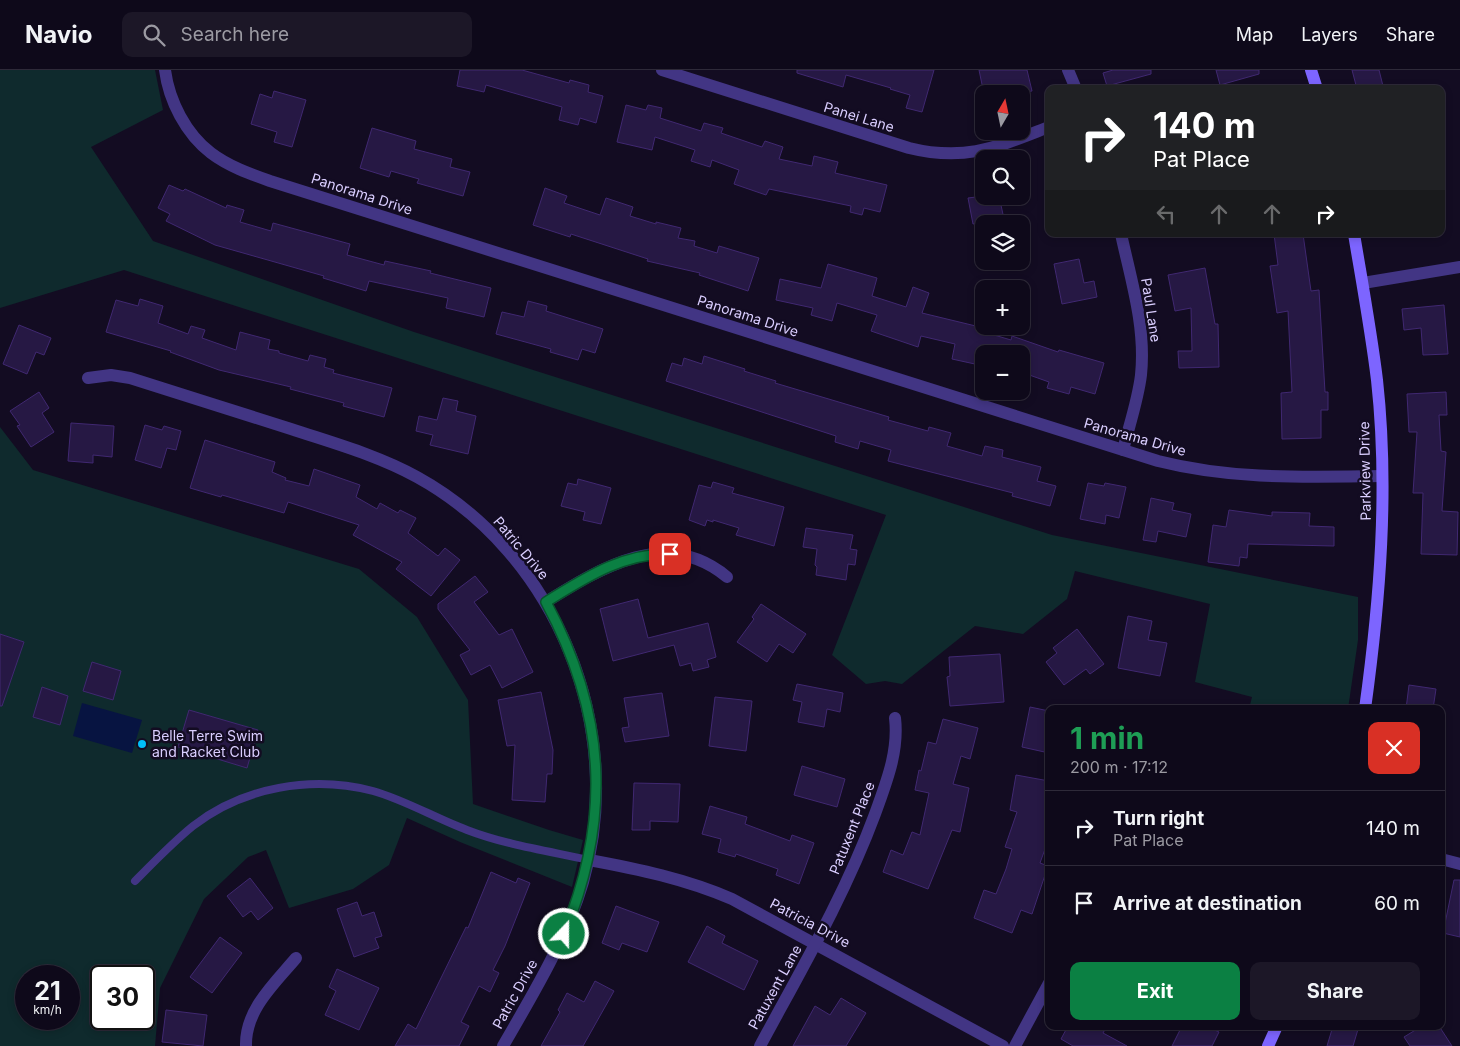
<!DOCTYPE html>
<html lang="en">
<head>
<meta charset="utf-8">
<style>
  :root { --surface:#0e091a; --page:#1c1727; --text:#f1f3f6; --muted:#9b9aa2; --line:#2e2a39; --accent:#0b8043 }
  body { margin:0; font-family:Inter,sans-serif; background:var(--page); color:var(--text); height:100vh; display:flex; flex-direction:column; font-size:19px; white-space:nowrap }
  * { box-sizing:border-box; margin:0 }
  p { font-size:16px; color:var(--muted) }
  .icon { flex:none; width:28px; height:28px; fill:none; stroke:currentColor; stroke-width:2; stroke-linecap:round; stroke-linejoin:round }
  .map { position:relative; flex:1; overflow:hidden }
  .panel { position:absolute; left:1045px; top:635px; width:400px; height:325px; display:flex; flex-direction:column; background:var(--surface); border-radius:10px; box-shadow:0 2px 8px #0003,0 0 0 1px var(--line) }
  .panel>* { flex:none }
  .guide { position:absolute; left:1045px; top:15px; width:400px; height:152px; border-radius:10px; box-shadow:0 2px 8px #0003,0 0 0 1px var(--line); background:#202124; color:#fff; overflow:hidden }
  .needle { width:32px; rotate:9deg }
  .tools { position:absolute; left:975px; top:15px; display:grid; gap:10px }
  .tools a { display:grid; place-items:center; width:55px; height:55px; border-radius:10px; background:var(--surface); box-shadow:0 2px 8px #0003,0 0 0 1px var(--line); font-size:25px }
  .speed { position:absolute; left:15px; top:895px; display:flex; gap:10px; font-size:25px; font-weight:700; text-align:center }
  .speed>* { display:grid; place-content:center; width:65px; height:65px; border-radius:50%; background:var(--surface); box-shadow:0 2px 8px #0003,0 0 0 1px var(--line); line-height:1 }
  .speed small { font-size:12px; font-weight:400 }
  .speed .limit { border:2px solid #111; border-radius:8px; background:#fff; color:#111 }
  .pin { position:absolute; display:grid; place-items:center; width:42px; height:42px; color:#fff; margin:-21px; border-radius:10px; box-shadow:0 2px 8px #0006 }
  .me { position:absolute; width:55px; margin:-28px; rotate:22deg; stroke-linejoin:round; filter:drop-shadow(0 0 4px #0008) }
  .turn { display:flex; align-items:center; gap:18px; height:105px; padding:0 25px; font-size:22px }
  .turn .icon { width:65px; height:65px; stroke-width:2.5 }
  .turn b { display:block; font-size:35px; line-height:42px }
  .lanes { display:flex; align-items:center; height:48px; padding:0 25px; background:#0003; justify-content:center; gap:25px; direction:ltr }
  .lanes .off { opacity:.35 }
  .round { display:grid; place-items:center; flex:none; width:52px; height:52px; border-radius:10px; background:var(--page) }
  .summary { display:flex; align-items:center; justify-content:space-between; height:85px; padding:0 25px }
  h1 { font-size:30px; font-weight:700; line-height:38px; color:#1e9e55 }
  .cta { display:flex; gap:10px; margin-top:auto; padding:10px 25px }
  .cta a { flex:1; height:58px; border-radius:10px; background:var(--accent); color:#fff; font-size:20px; font-weight:700; line-height:58px; text-align:center }
  .cta a+a { background:var(--page); color:var(--text) }
  ul { padding:0; list-style:none }
  li { display:flex; align-items:center; gap:15px; height:75px; padding:0 25px; border-top:1px solid var(--line) }
  li div { flex:1 }
  li b { display:block; font-size:19px }
  li em { font-style:normal }
  header { display:flex; align-items:center; gap:30px; box-sizing:border-box; height:70px; padding:0 25px; background:var(--surface); border-bottom:1px solid var(--line) }
  header strong { font-size:24px }
  nav { display:flex; gap:28px; margin-inline-start:auto; font-size:18px }
  .search { width:350px; height:45px; background:var(--page); display:flex; align-items:center; gap:12px; box-sizing:border-box; padding:0 18px; border-radius:10px; color:var(--muted); font-size:19px }
  .map>svg:first-child { display:block }
  .green { fill:#0f2a2d; fill-rule:evenodd }
  .water { fill:#071441 }
  .building { fill:#261844; stroke:#402871 }
  .lines { fill:none; stroke-linecap:round; stroke-linejoin:round }
  .lane { stroke:#423584; stroke-width:8 }
  .street { stroke:#423584; stroke-width:12 }
  .secondary { stroke:#7d65ff; stroke-width:12 }
  .route-casing { stroke:#07532c; stroke-width:12 }
  .route { stroke:#0b8043; stroke-width:9 }
  .poi-dot { fill:#00bff9; stroke:#130c22; stroke-width:2 }
  .labels { text-anchor:middle; stroke-width:5; stroke-linejoin:round; paint-order:stroke }
  .street-label { font-size:14px; fill:#daceff; stroke:#130c22 }
  .poi-label { font-size:14px; fill:#daceff; stroke:#130c22; text-anchor:start }
</style>
</head>
<body>
<header>
<strong>Navio</strong>
<div class="search"><svg class="icon" aria-label="search" viewBox="0 0 24 24"><circle cx="10" cy="10" r="6"/><path d="M15 15l6 6"/></svg>Search here</div>
<nav><a>Map</a><a>Layers</a><a>Share</a></nav>
</header>
<div class="map">
<svg width="1460" height="976" viewBox="0 0 1460 976">
  <rect width="100%" height="100%" fill="#130c22"/>
  <g class="green">
    <path d="M 0,0 L 155,0 L 163,40 L 91,77 L 153,171 L 414,262 L 1052,465 L 1358,527 L 1358,570 L 1348,639 L 1249,639 L 1252,627 L 1195,612 L 1210,534 L 1075,501 L 1067,529 L 1023,564 L 975,556 L 902,614 L 885,611 L 866,614 L 832,585 L 886,445 L 124,200 L 0,238 Z"/>
    <path d="M 0,357 L 33,400 L 359,499 L 417,547 L 468,630 L 473,734 L 549,760 L 583,770 L 572,817 L 460,772 L 407,748 L 389,795 L 353,819 L 289,838 L 266,780 L 248,787 L 204,829 L 160,918 L 155,976 L 0,976 ZM 26,906 L 69,906 L 69,949 L 26,949 ZM 101,906 L 144,906 L 144,949 L 101,949 Z"/>
  </g>
  <path class="water" d="M 82,633 L 142,650 L 132,683 L 73,666 Z"/>
  <g class="building">
    <path d="M 460,0 L 522,0 L 569,13 L 570,10 L 589,15 L 588,22 L 603,26 L 596,53 L 580,48 L 578,55 L 559,50 L 562,37 L 486,15 L 484,22 L 457,16 Z"/>
    <path d="M 797,0 L 934,0 L 922,42 L 906,38 L 910,25 L 890,19 L 891,18 L 846,5 L 843,17 L 797,3 Z"/>
    <path d="M 979,0 L 1027,0 L 1032,21 L 1012,24 L 1011,19 L 984,24 Z"/>
    <path d="M 1113,0 L 1151,0 L 1151,4 L 1107,16 L 1103,3 Z"/>
    <path d="M 1216,0 L 1259,0 L 1259,4 L 1220,15 Z"/>
    <path d="M 1352,0 L 1379,0 L 1383,16 L 1369,19 L 1357,19 Z"/>
    <path d="M 274,21 L 306,30 L 292,77 L 274,72 L 277,62 L 251,54 L 260,24 L 272,28 Z"/>
    <path d="M 626,35 L 646,40 L 648,35 L 662,38 L 660,48 L 701,61 L 704,53 L 723,58 L 721,63 L 762,77 L 765,71 L 783,77 L 779,89 L 812,96 L 814,86 L 838,92 L 835,103 L 887,115 L 880,142 L 864,138 L 862,145 L 850,142 L 851,136 L 769,119 L 766,125 L 734,114 L 739,100 L 712,90 L 710,97 L 691,91 L 695,80 L 655,67 L 652,80 L 617,72 Z"/>
    <path d="M 372,58 L 416,71 L 414,79 L 452,89 L 450,97 L 470,102 L 463,126 L 417,113 L 419,109 L 391,101 L 389,107 L 360,98 Z"/>
    <path d="M 169,115 L 183,121 L 185,119 L 226,138 L 227,135 L 244,140 L 240,152 L 271,161 L 273,153 L 350,174 L 347,185 L 384,195 L 385,191 L 431,201 L 430,203 L 491,218 L 484,247 L 446,238 L 448,228 L 369,211 L 366,221 L 323,208 L 324,206 L 215,175 L 166,151 L 170,144 L 158,138 Z"/>
    <path d="M 545,118 L 567,126 L 564,133 L 600,145 L 606,128 L 633,137 L 630,146 L 656,154 L 656,152 L 681,158 L 678,168 L 695,171 L 694,176 L 717,183 L 719,176 L 759,188 L 748,221 L 699,205 L 700,203 L 647,191 L 648,189 L 571,164 L 570,167 L 533,155 Z"/>
    <path d="M 984,126 L 999,126 L 1004,149 L 973,154 L 968,128 Z"/>
    <path d="M 1274,164 L 1303,164 L 1311,221 L 1319,220 L 1325,322 L 1328,322 L 1328,340 L 1321,340 L 1321,368 L 1282,369 L 1281,323 L 1292,322 L 1288,241 L 1277,243 L 1270,196 L 1278,195 Z"/>
    <path d="M 1079,189 L 1084,213 L 1094,211 L 1097,227 L 1062,234 L 1054,194 Z"/>
    <path d="M 828,194 L 877,208 L 872,226 L 906,237 L 913,217 L 929,223 L 922,243 L 984,258 L 984,262 L 1011,270 L 1012,266 L 1058,282 L 1059,280 L 1104,293 L 1095,324 L 1071,317 L 1069,324 L 1047,318 L 1049,312 L 1021,302 L 1021,284 L 984,284 L 984,296 L 952,289 L 955,274 L 921,266 L 918,277 L 871,261 L 877,245 L 837,233 L 832,251 L 811,245 L 813,238 L 776,230 L 780,209 L 821,218 Z"/>
    <path d="M 1205,198 L 1215,254 L 1218,254 L 1219,297 L 1179,298 L 1178,281 L 1192,281 L 1191,238 L 1175,241 L 1168,205 Z"/>
    <path d="M 140,229 L 163,236 L 158,253 L 188,264 L 191,256 L 205,260 L 202,268 L 236,280 L 240,262 L 270,270 L 268,279 L 279,281 L 279,283 L 308,291 L 310,285 L 326,289 L 324,297 L 334,300 L 333,303 L 392,318 L 384,347 L 343,336 L 344,333 L 290,319 L 291,317 L 219,300 L 170,282 L 171,281 L 106,262 L 116,230 L 138,236 Z"/>
    <path d="M 528,231 L 547,236 L 546,241 L 603,259 L 595,283 L 582,279 L 578,290 L 550,282 L 551,279 L 496,264 L 502,242 L 524,247 Z"/>
    <path d="M 1444,235 L 1448,284 L 1423,285 L 1421,258 L 1404,260 L 1402,239 Z"/>
    <path d="M 19,255 L 51,268 L 44,285 L 36,282 L 27,304 L 3,294 Z"/>
    <path d="M 704,286 L 745,299 L 744,301 L 776,311 L 775,313 L 889,347 L 888,350 L 928,361 L 929,357 L 951,363 L 947,376 L 982,386 L 985,376 L 1003,380 L 1002,387 L 1041,397 L 1037,411 L 1056,416 L 1050,436 L 1012,426 L 1013,423 L 888,391 L 891,380 L 860,371 L 858,379 L 835,372 L 836,366 L 666,311 L 672,293 L 682,296 L 684,288 L 702,294 Z"/>
    <path d="M 39,322 L 49,338 L 42,343 L 54,362 L 31,377 L 17,356 L 20,355 L 10,341 Z"/>
    <path d="M 1446,322 L 1447,345 L 1439,345 L 1441,381 L 1446,382 L 1442,441 L 1458,442 L 1457,485 L 1421,484 L 1423,423 L 1413,423 L 1417,362 L 1409,362 L 1407,324 Z"/>
    <path d="M 443,328 L 458,331 L 456,341 L 476,346 L 468,384 L 430,375 L 433,365 L 416,361 L 419,346 L 437,350 Z"/>
    <path d="M 71,353 L 114,356 L 112,387 L 93,385 L 93,393 L 68,391 Z"/>
    <path d="M 145,355 L 162,360 L 164,356 L 181,361 L 176,380 L 167,378 L 161,398 L 135,390 Z"/>
    <path d="M 205,370 L 275,392 L 272,402 L 286,408 L 285,410 L 309,416 L 314,399 L 360,415 L 356,427 L 377,439 L 380,433 L 398,443 L 400,440 L 416,448 L 408,463 L 438,486 L 445,478 L 460,490 L 431,526 L 396,499 L 402,492 L 353,465 L 359,455 L 288,432 L 284,443 L 222,425 L 221,427 L 190,418 Z"/>
    <path d="M 578,409 L 611,418 L 601,454 L 583,450 L 585,442 L 561,436 L 568,413 L 577,415 Z"/>
    <path d="M 713,412 L 734,418 L 732,423 L 784,437 L 774,476 L 736,465 L 739,458 L 713,450 L 713,452 L 707,450 L 705,456 L 689,450 L 699,415 L 711,418 Z"/>
    <path d="M 1088,413 L 1104,416 L 1105,413 L 1126,417 L 1119,448 L 1106,445 L 1105,454 L 1080,449 Z"/>
    <path d="M 1151,428 L 1174,433 L 1172,440 L 1191,444 L 1186,467 L 1158,461 L 1156,472 L 1143,470 Z"/>
    <path d="M 1229,440 L 1272,446 L 1272,442 L 1310,443 L 1309,456 L 1334,457 L 1334,476 L 1248,474 L 1247,488 L 1240,487 L 1239,496 L 1208,492 L 1213,455 L 1226,457 Z"/>
    <path d="M 806,458 L 853,465 L 850,479 L 857,480 L 855,495 L 848,494 L 846,510 L 816,505 L 817,497 L 815,495 L 817,479 L 803,477 Z"/>
    <path d="M 475,506 L 488,522 L 474,532 L 499,565 L 512,559 L 533,602 L 502,618 L 490,595 L 471,605 L 460,585 L 470,580 L 438,539 L 438,534 Z"/>
    <path d="M 638,529 L 648,568 L 708,553 L 716,587 L 707,590 L 709,597 L 693,601 L 691,593 L 680,596 L 674,575 L 613,591 L 600,539 Z"/>
    <path d="M 761,534 L 806,564 L 793,583 L 779,574 L 767,592 L 737,572 L 754,549 L 752,547 Z"/>
    <path d="M 1128,546 L 1152,551 L 1148,570 L 1167,573 L 1160,606 L 1118,598 Z"/>
    <path d="M 1077,559 L 1104,594 L 1090,604 L 1086,599 L 1064,615 L 1046,592 L 1057,583 L 1053,578 Z"/>
    <path d="M 0,564 L 24,572 L 2,636 L 0,636 Z"/>
    <path d="M 1000,584 L 1004,632 L 950,636 L 947,607 L 950,606 L 949,587 Z"/>
    <path d="M 92,592 L 121,601 L 113,630 L 83,621 Z"/>
    <path d="M 797,614 L 843,623 L 840,642 L 827,639 L 824,657 L 798,652 L 802,632 L 793,630 Z"/>
    <path d="M 1409,615 L 1436,619 L 1433,639 L 1406,639 Z"/>
    <path d="M 42,617 L 68,626 L 60,655 L 33,647 Z"/>
    <path d="M 541,622 L 553,680 L 552,704 L 547,704 L 545,732 L 512,730 L 515,675 L 507,676 L 498,630 Z"/>
    <path d="M 662,623 L 669,666 L 625,672 L 622,658 L 629,657 L 624,628 Z"/>
    <path d="M 715,627 L 752,631 L 746,681 L 709,676 Z"/>
    <path d="M 1030,637 L 1049,641 L 1049,683 L 1022,677 Z"/>
    <path d="M 189,640 L 258,660 L 247,698 L 178,677 Z"/>
    <path d="M 943,649 L 978,658 L 970,689 L 961,686 L 953,714 L 969,718 L 960,762 L 952,760 L 928,819 L 883,802 L 891,780 L 903,785 L 912,762 L 920,765 L 929,723 L 915,720 L 919,700 L 921,701 L 928,672 L 936,674 Z"/>
    <path d="M 802,696 L 845,709 L 837,737 L 794,725 Z"/>
    <path d="M 1016,705 L 1049,711 L 1049,768 L 1040,793 L 1048,796 L 1032,844 L 1021,840 L 1012,863 L 974,848 L 984,820 L 996,824 L 1006,799 L 1012,779 L 1005,777 L 1017,742 L 1010,740 Z"/>
    <path d="M 634,713 L 680,714 L 678,752 L 650,751 L 650,760 L 632,760 Z"/>
    <path d="M 710,736 L 747,747 L 745,754 L 790,771 L 792,765 L 814,773 L 799,814 L 776,805 L 778,799 L 736,784 L 735,787 L 718,782 L 721,769 L 702,764 Z"/>
    <path d="M 491,802 L 516,813 L 518,808 L 530,813 L 505,876 L 493,900 L 499,903 L 490,922 L 479,916 L 461,952 L 469,956 L 459,976 L 395,976 L 408,954 L 416,959 L 466,857 L 468,858 Z"/>
    <path d="M 250,808 L 273,838 L 258,850 L 251,841 L 243,847 L 227,826 Z"/>
    <path d="M 1454,810 L 1460,810 L 1460,867 L 1443,863 Z"/>
    <path d="M 357,832 L 362,846 L 374,842 L 382,866 L 375,868 L 379,878 L 354,887 L 337,839 Z"/>
    <path d="M 616,836 L 659,852 L 647,882 L 622,873 L 619,880 L 602,873 Z"/>
    <path d="M 707,856 L 725,866 L 722,873 L 758,891 L 744,920 L 688,892 Z"/>
    <path d="M 220,867 L 242,883 L 212,923 L 190,907 Z"/>
    <path d="M 337,899 L 379,918 L 359,960 L 325,945 L 336,921 L 329,917 Z"/>
    <path d="M 595,911 L 614,921 L 583,976 L 541,976 L 560,942 L 558,940 L 567,923 L 584,932 Z"/>
    <path d="M 841,928 L 866,943 L 846,976 L 793,976 L 815,936 L 830,945 Z"/>
    <path d="M 166,940 L 207,945 L 203,976 L 162,972 Z"/>
    <path d="M 1068,956 L 1107,956 L 1103,963 L 1127,976 L 1073,976 L 1061,969 Z"/>
    <path d="M 1182,956 L 1206,956 L 1219,962 L 1212,976 L 1172,976 Z"/>
    <path d="M 1333,956 L 1359,956 L 1353,976 L 1327,976 Z"/>
    <path d="M 1422,956 L 1439,956 L 1452,976 L 1410,976 L 1404,967 Z"/>
  </g>
  <g class="lines">
    <path class="lane" d="M 135,811 C 154,792 172,773 193,756 C 243,717 312,705 373,721 C 405,730 435,748 467,760 C 506,775 548,781 589,790"/>
    <g class="street">
      <path d="M 165,0 C 169,31 186,64 211,83 C 228,96 250,104 270,111 L 1158,391 C 1233,410 1305,407 1382,406"/>
      <path d="M 662,0 L 909,78 C 966,92 997,77 1049,57"/>
      <path d="M 1068,0 L 1076,19"/>
      <path d="M 1121,164 C 1131,210 1146,257 1141,305 C 1138,330 1129,356 1123,380"/>
      <path d="M 1363,213 L 1460,197"/>
      <path d="M 88,308 L 111,305 L 130,308 C 184,325 237,342 291,359 C 333,373 377,385 417,407 C 557,484 627,659 583,812 C 566,870 533,924 503,976"/>
      <path d="M 546,532 C 602,497 667,457 727,507"/>
      <path d="M 1441,789 L 1460,794"/>
      <path d="M 589,790 C 638,799 686,809 732,829 L 1003,976"/>
      <path d="M 246,976 C 245,940 274,914 296,888"/>
      <path d="M 760,976 C 801,900 845,825 875,744 C 886,713 899,682 895,648"/>
      <path d="M 1015,976 L 1049,913"/>
    </g>
    <g class="secondary">
      <path d="M 1311,0 L 1317,19"/>
      <path d="M 1354,164 C 1362,212 1371,261 1377,310 C 1389,419 1380,530 1365,639"/>
      <path d="M 1268,976 L 1277,956"/>
    </g>
  </g>
  <g class="lines">
    <defs>
      <path id="route" d="M 564,864 C 612,747 606,644 546,532 C 585,508 622,483 670,484"/>
    </defs>
    <use href="#route" class="route-casing"/>
    <use href="#route" class="route"/>
  </g>
  <circle class="poi-dot" cx="142" cy="674" r="5"/>
  <g class="labels">
    <g class="street-label">
      <text transform="translate(859 47) rotate(17)" y="5">Panei Lane</text>
      <text transform="translate(362 124) rotate(18)" y="5">Panorama Drive</text>
      <text transform="translate(1151 240) rotate(81)" y="5">Paul Lane</text>
      <text transform="translate(748 246) rotate(18)" y="5">Panorama Drive</text>
      <text transform="translate(1135 367) rotate(16)" y="5">Panorama Drive</text>
      <text transform="translate(1365 401) rotate(-91)" y="5">Parkview Drive</text>
      <text transform="translate(521 478) rotate(50)" y="5">Patric Drive</text>
      <text transform="translate(852 758) rotate(-68)" y="5">Patuxent Place</text>
      <text transform="translate(810 853) rotate(28)" y="5">Patricia Drive</text>
      <text transform="translate(775 917) rotate(-61)" y="5">Patuxent Lane</text>
      <text transform="translate(515 924) rotate(-61)" y="5">Patric Drive</text>
    </g>
    <g class="poi-label">
      <text x="152" y="671">Belle Terre Swim<tspan x="152" dy="16">and Racket Club</tspan></text>
    </g>
  </g>
</svg>
<div class="tools">
<a><svg class="needle" viewBox="-14 -14 28 28"><path d="M0-13l5 13h-10z" fill="#e53935"/><path d="M0 13l5-13h-10z" fill="#9b9aa2"/></svg></a>
<a><svg class="icon" aria-label="search" viewBox="0 0 24 24"><circle cx="10" cy="10" r="6"/><path d="M15 15l6 6"/></svg></a>
<a><svg class="icon" aria-label="layers" viewBox="0 0 24 24"><path d="M12 4l9 5-9 5-9-5zM3 14l9 5 9-5"/></svg></a>
<a>+</a>
<a>−</a>
</div>
<div class="speed"><div>21<small>km/h</small></div><div class="limit">30</div></div>
<div class="pin" style="left:670px;top:484px;background:#d93025"><svg class="icon" aria-label="arrive" viewBox="0 0 24 24"><path d="M6 21V4h12l-3 4 3 4H6"/></svg></div>
<svg class="me" style="left:564px;top:864px" viewBox="-20 -20 40 40"><circle r="17" fill="#0b8043" stroke="#fff" stroke-width="3"/><path d="M0-11L8 9 0 5-8 9z" fill="#fff"/></svg>
<div class="guide">
<div class="turn"><svg class="icon" aria-label="right" viewBox="0 0 24 24"><path d="M7 20v-9h11M14 6l5 5-5 5"/></svg><div><b>140 m</b>Pat Place</div></div>
<div class="lanes"><svg class="icon off" aria-label="left" viewBox="0 0 24 24"><path d="M17 20v-9H6M10 6l-5 5 5 5"/></svg><svg class="icon off" aria-label="ahead" viewBox="0 0 24 24"><path d="M12 20V5M6 11l6-6 6 6"/></svg><svg class="icon off" aria-label="ahead" viewBox="0 0 24 24"><path d="M12 20V5M6 11l6-6 6 6"/></svg><svg class="icon" aria-label="right" viewBox="0 0 24 24"><path d="M7 20v-9h11M14 6l5 5-5 5"/></svg></div>
</div>
<section class="panel">
<div class="summary"><div><h1>1 min</h1><p>200 m · 17:12</p></div><a class="round" style="background:#d93025;color:#fff"><svg class="icon" aria-label="close" viewBox="0 0 24 24"><path d="M6 6l12 12M18 6L6 18"/></svg></a></div>
<ul>
<li><svg class="icon" aria-label="right" viewBox="0 0 24 24"><path d="M7 20v-9h11M14 6l5 5-5 5"/></svg><div><b>Turn right</b><p>Pat Place</p></div><em>140 m</em></li>
<li><svg class="icon" aria-label="arrive" viewBox="0 0 24 24"><path d="M6 21V4h12l-3 4 3 4H6"/></svg><div><b>Arrive at destination</b></div><em>60 m</em></li>
</ul>
<div class="cta"><a>Exit</a><a>Share</a></div>
</section>
</div>
</body>
</html>
